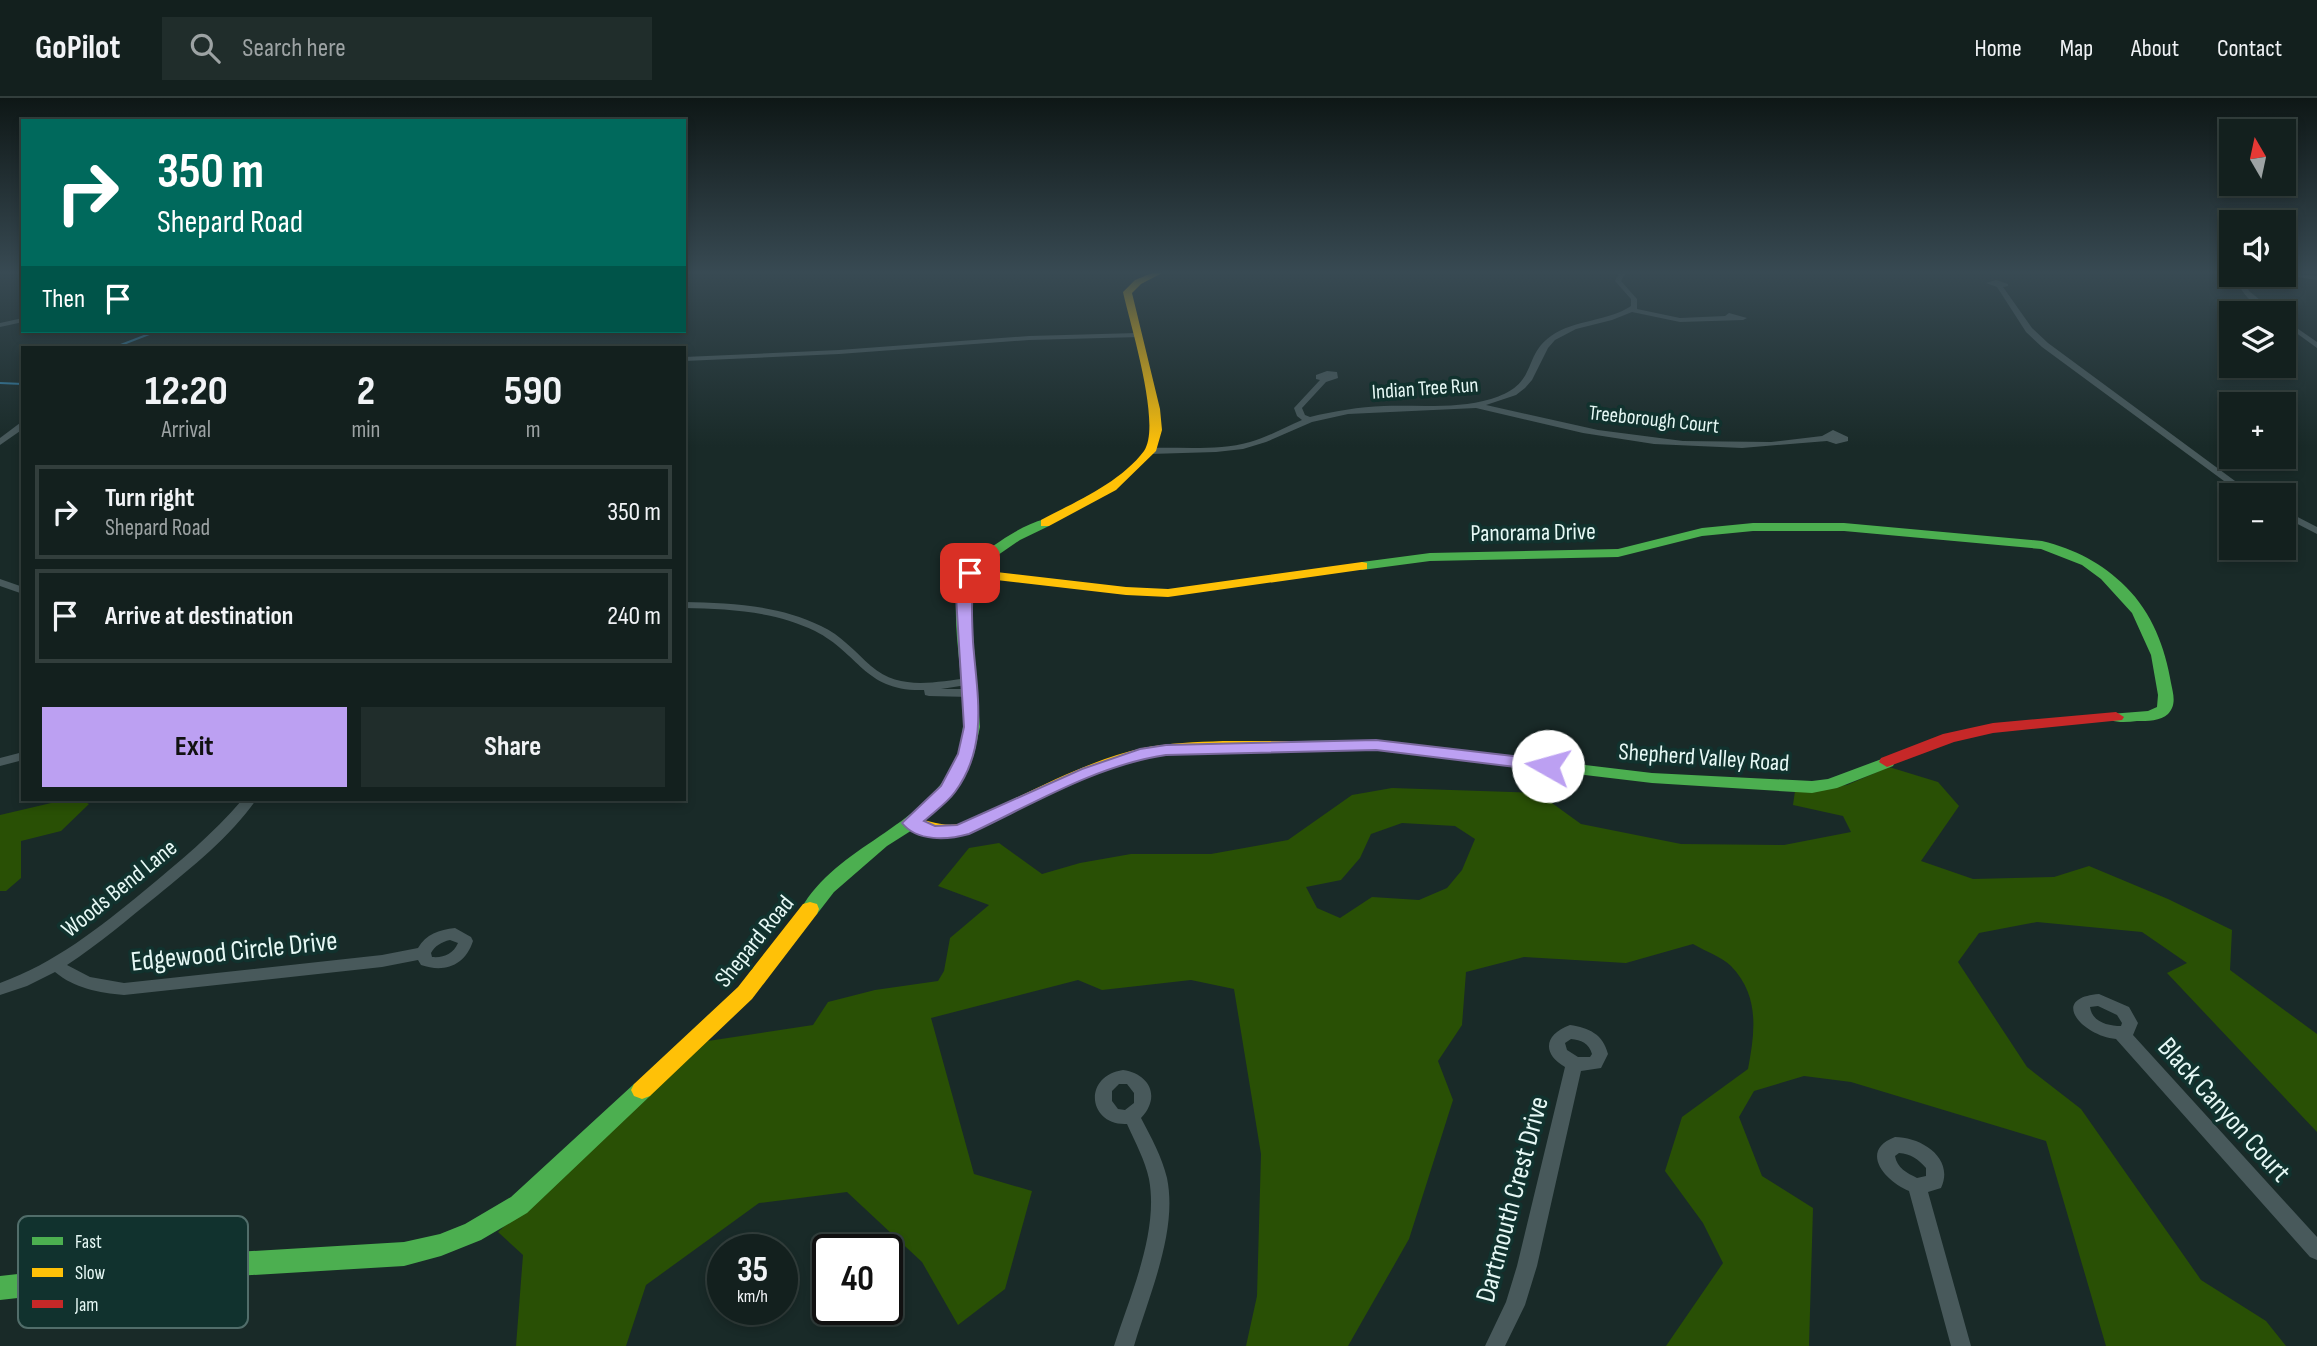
<!DOCTYPE html>
<html lang="en">
<head>
<meta charset="utf-8">
<style>
  :root { --surface:#13201e; --page:#202d2b; --text:#f1f3f6; --muted:#9da3a4; --line:#323e3c; --accent:#bca0f2 }
  body { margin:0; font-family:"Sofia Sans Condensed",sans-serif; background:var(--page); color:var(--text); height:100vh; display:flex; flex-direction:column; font-size:26px; white-space:nowrap }
  * { box-sizing:border-box; margin:0 }
  p { font-size:23px; color:var(--muted) }
  .icon { flex:none; width:38px; height:38px; fill:none; stroke:currentColor; stroke-width:2; stroke-linecap:round; stroke-linejoin:round }
  .map { position:relative; flex:1; overflow:hidden }
  .panel { position:absolute; left:21px; top:248px; width:665px; height:455px; display:flex; flex-direction:column; background:var(--surface); border-radius:0px; box-shadow:0 4px 10px #0003,0 0 0 2px var(--line) }
  .panel>* { flex:none }
  .banner { position:absolute; left:21px; top:21px; width:665px; height:214px; border-radius:0px; box-shadow:0 4px 10px #0003,0 0 0 2px var(--line); background:#00695c; color:#fff; overflow:hidden }
  .needle { width:46px; rotate:351deg }
  .tools { position:absolute; left:2219px; top:21px; display:grid; gap:14px }
  .tools a { display:grid; place-items:center; width:77px; height:77px; border-radius:0px; background:var(--surface); box-shadow:0 4px 10px #0003,0 0 0 2px var(--line); font-size:35px }
  .speed { position:absolute; left:707px; top:1136px; display:flex; gap:14px; font-size:35px; font-weight:700; text-align:center }
  .speed>* { display:grid; place-content:center; width:91px; height:91px; border-radius:50%; background:var(--surface); box-shadow:0 4px 10px #0003,0 0 0 2px var(--line); line-height:1 }
  .speed small { font-size:18px; font-weight:400 }
  .speed .limit { border:4px solid #111; border-radius:10px; background:#fff; color:#111 }
  .pin { position:absolute; display:grid; place-items:center; width:60px; height:60px; color:#fff; margin:-30px; border-radius:14px; box-shadow:0 4px 10px #0006 }
  .me { position:absolute; width:77px; margin:-38px; rotate:277deg; stroke-linejoin:round; filter:drop-shadow(0 0 5px #0008) }
  .turn { display:flex; align-items:center; gap:24px; height:147px; padding:0 21px; font-size:32px }
  .turn .icon { width:91px; height:91px; stroke-width:2.5 }
  .turn b { display:block; font-size:49px; line-height:60px }
  .then { display:flex; align-items:center; height:66px; padding:0 21px; background:#0003; gap:14px; font-size:26px }
  .eta { display:flex; justify-content:space-evenly; align-items:center; height:119px; text-align:center }
  .eta b { font-size:42px; font-weight:700; line-height:49px }
  .button { display:flex; gap:14px; margin-top:auto; padding:14px 21px }
  .button a { flex:1; height:80px; border-radius:0px; background:var(--accent); color:#111; font-size:28px; font-weight:700; line-height:80px; text-align:center }
  .button a+a { background:var(--page); color:var(--text) }
  ul { padding:0; list-style:none }
  li { display:flex; align-items:center; gap:21px; height:94px; margin:0 14px 10px; padding:0 7px; border:4px solid var(--line); border-radius:0px }
  li div { flex:1 }
  li b { display:block; font-size:26px }
  li em { font-style:normal }
  header { display:flex; align-items:center; gap:42px; box-sizing:border-box; height:98px; padding:0 35px; background:var(--surface); border-bottom:2px solid var(--line) }
  header strong { font-size:33px }
  nav { display:flex; gap:38px; margin-inline-start:auto; font-size:24px }
  .search { width:490px; height:63px; background:var(--page); display:flex; align-items:center; gap:18px; box-sizing:border-box; padding:0 24px; border-radius:0px; color:var(--muted); font-size:26px }
  .map>svg:first-child { display:block }
  .green { fill:#295005; fill-rule:evenodd }
  .lines { fill:none; stroke-linecap:round; stroke-linejoin:round }
  .stream { stroke:#317b9f; stroke-width:2 }
  .street { fill:#48595b; fill-rule:evenodd }
  .fast { fill:#4caf50; fill-rule:evenodd }
  .slow { fill:#ffc107; fill-rule:evenodd }
  .jam { fill:#c62828; fill-rule:evenodd }
  .route { fill:#bca0f2; stroke:#7a689d; stroke-width:2 }
  .labels { text-anchor:middle; stroke-width:7; stroke-linejoin:round; paint-order:stroke }
  .far-street-label { font-size:21px; fill:#e6f8f5; stroke:#11322e }
  .street-label { font-size:24px; fill:#e6f8f5; stroke:#11322e }
  .near-street-label { font-size:28px; fill:#e6f8f5; stroke:#11322e }
  .key { fill:#11322e; stroke:#516d6a; stroke-width:2 }
  .key-label { font-size:19px; fill:#e6f8f5 }
</style>
</head>
<body>
<header>
<strong>GoPilot</strong>
<div class="search"><svg class="icon" aria-label="search" viewBox="0 0 24 24"><circle cx="10" cy="10" r="6"/><path d="M15 15l6 6"/></svg>Search here</div>
<nav><a>Home</a><a>Map</a><a>About</a><a>Contact</a></nav>
</header>
<div class="map">
<svg width="2317" height="1248" viewBox="0 0 2317 1248">
  <rect width="100%" height="100%" fill="#192a28"/>
  <g class="green">
    <path d="M 1889,669 L 1938,684 L 1959,708 L 1921,763 L 1973,781 L 2054,779 L 2089,768 L 2168,801 L 2232,832 L 2230,872 L 2317,936 L 2317,1034 L 2167,875 L 2187,865 L 2142,834 L 2037,824 L 1979,835 L 1958,864 L 2027,969 L 2081,1011 L 2201,1182 L 2266,1223 L 2286,1248 L 2106,1248 L 2046,1043 L 1851,984 L 1804,978 L 1754,993 L 1739,1019 L 1762,1078 L 1813,1110 L 1809,1248 L 1666,1248 L 1723,1165 L 1703,1125 L 1665,1073 L 1682,1019 L 1748,971 C 1755,934 1760,898 1731,868 C 1722,859 1705,853 1693,846 L 1626,865 L 1524,859 L 1466,874 L 1462,927 L 1438,963 L 1453,1002 L 1409,1141 L 1348,1248 L 1246,1248 L 1257,1198 L 1261,1056 L 1234,891 L 1191,882 L 1102,892 L 1078,882 L 931,920 L 974,1076 L 1032,1093 L 1005,1191 L 958,1227 L 922,1164 L 847,1094 L 759,1105 L 646,1187 L 626,1248 L 516,1248 L 523,1157 L 498,1134 L 708,943 L 813,927 L 828,904 L 875,892 L 938,883 L 944,873 L 950,840 L 989,807 L 938,788 L 969,750 L 999,745 L 1042,776 L 1080,765 L 1131,756 L 1211,756 L 1288,742 L 1352,697 L 1392,690 L 1538,695 L 1581,726 L 1681,746 L 1784,747 L 1851,734 L 1843,718 L 1793,707 L 1795,693 L 1847,687 ZM 1402,725 L 1455,728 L 1475,741 L 1462,772 L 1447,790 L 1419,802 L 1372,799 L 1340,820 L 1317,810 L 1306,789 L 1341,782 L 1360,760 L 1371,736 Z"/>
    <path d="M 64,702 L 81,702 L 89,706 L 61,733 L 21,743 L 21,780 L 6,793 L 0,793 L 0,717 Z"/>
  </g>
  <g class="lines">
    <g class="stream">
      <path d="M 113,250 L 157,233"/>
      <path d="M 0,285 L 23,286"/>
    </g>
    <g class="street">
      <path d="M 1619,175 L 1626,175 L 1621,183 L 1637,201 L 1637,211 L 1680,220 L 1725,218 L 1729,215 L 1747,220 L 1743,222 L 1680,224 L 1632,214 L 1612,222 L 1576,231 L 1555,242 L 1548,250 L 1532,282 L 1525,290 L 1516,297 L 1486,307 L 1598,332 L 1683,343 L 1771,344 L 1822,338 L 1833,332 L 1848,339 L 1848,343 L 1836,346 L 1827,343 L 1742,350 L 1654,346 L 1583,335 L 1476,310 L 1348,316 L 1312,324 L 1266,344 L 1243,351 L 1216,354 L 1150,356 L 1146,353 L 1150,350 C 1183,349 1218,353 1250,344 C 1268,339 1285,329 1302,322 L 1297,318 L 1294,310 L 1320,282 L 1316,281 L 1316,277 L 1327,273 L 1337,274 L 1338,280 L 1326,284 L 1302,310 L 1305,317 L 1310,319 C 1334,313 1359,309 1384,308 C 1419,307 1457,311 1491,301 C 1540,286 1521,259 1551,238 C 1575,221 1607,224 1631,208 L 1631,201 L 1615,183 Z"/>
      <path d="M 2284,175 L 2317,178 L 2317,182 L 2285,177 Z"/>
      <path d="M 2235,177 L 2241,177 L 2249,193 L 2276,215 C 2258,215 2239,194 2235,177 Z"/>
      <path d="M 1996,182 L 2008,186 L 2008,188 L 2003,189 L 2032,230 L 2048,245 L 2254,397 L 2243,397 L 2042,249 L 2026,234 L 1997,189 L 1986,185 Z"/>
      <path d="M 23,220 L 23,224 L 0,229 L 0,225 Z"/>
      <path d="M 2284,221 L 2317,244 L 2317,250 L 2284,226 Z"/>
      <path d="M 1137,235 L 1141,237 L 1140,239 L 1029,242 L 839,256 L 684,263 L 684,259 L 839,252 L 1029,238 Z"/>
      <path d="M 20,325 L 23,325 L 23,331 L 0,347 L 0,340 Z"/>
      <path d="M 2284,412 L 2317,429 L 2317,436 L 2284,419 Z"/>
      <path d="M 0,481 L 23,489 L 23,496 L 0,488 Z"/>
      <path d="M 684,504 C 731,505 778,507 821,528 C 841,537 855,554 871,568 C 900,593 934,584 969,580 L 975,584 L 973,586 L 941,591 L 970,591 L 976,595 L 970,599 L 929,598 L 925,597 L 924,592 C 865,594 860,556 815,533 C 774,513 729,511 684,510 Z"/>
      <path d="M 23,654 L 23,662 L 0,668 L 0,660 Z"/>
      <path d="M 242,702 L 256,702 C 230,739 192,769 158,797 C 128,821 99,846 67,867 L 90,879 L 124,885 L 382,857 L 418,850 C 426,836 439,832 455,830 L 471,839 L 473,843 C 465,868 444,875 421,867 L 418,862 L 382,869 L 124,897 C 99,895 74,890 55,874 L 27,888 L 0,897 L 0,885 C 55,865 99,830 144,793 C 179,764 213,736 242,702 ZM 450,842 L 458,845 C 453,856 444,860 432,859 L 431,855 C 435,848 441,844 450,842 Z"/>
      <path d="M 2099,896 L 2129,909 L 2138,925 L 2133,937 L 2317,1139 L 2317,1162 L 2310,1159 L 2116,941 C 2083,938 2048,900 2099,896 ZM 2098,908 L 2117,917 L 2122,925 L 2121,928 C 2108,928 2092,924 2090,909 Z"/>
      <path d="M 1570,927 C 1589,930 1603,936 1608,956 L 1601,970 L 1581,973 L 1537,1168 L 1525,1207 L 1505,1248 L 1485,1248 L 1506,1204 L 1517,1168 L 1565,969 C 1541,955 1545,936 1570,927 ZM 1571,941 C 1581,942 1589,945 1592,956 L 1590,959 L 1578,959 L 1567,952 L 1565,945 Z"/>
      <path d="M 1123,972 C 1150,976 1161,999 1141,1020 C 1151,1039 1162,1059 1167,1080 C 1178,1133 1149,1197 1134,1248 L 1114,1248 C 1130,1198 1159,1134 1149,1081 C 1145,1062 1135,1044 1127,1026 C 1088,1028 1082,978 1123,972 ZM 1119,986 L 1127,986 L 1134,995 L 1134,1005 L 1125,1012 L 1118,1011 L 1112,1003 L 1112,993 Z"/>
      <path d="M 1895,1039 C 1921,1039 1955,1060 1941,1090 L 1928,1094 L 1971,1248 L 1951,1248 L 1909,1093 C 1886,1084 1858,1053 1895,1039 ZM 1899,1055 C 1911,1056 1918,1061 1926,1070 L 1926,1078 L 1917,1080 C 1907,1075 1897,1070 1895,1058 Z"/>
    </g>
    <g class="fast">
      <path d="M 1045,421 L 1049,422 L 1049,428 L 1020,442 L 985,466 L 976,476 L 970,498 L 980,629 L 974,656 L 953,696 L 917,729 L 887,748 L 834,794 L 817,816 L 810,818 L 803,816 L 801,811 C 838,745 930,729 958,656 C 976,607 940,509 965,472 C 973,462 983,455 993,448 C 1009,437 1026,426 1045,421 Z"/>
      <path d="M 1753,425 L 1844,425 L 2042,443 C 2075,451 2102,465 2126,489 C 2152,515 2165,549 2171,585 C 2173,595 2177,607 2168,616 C 2161,623 2147,623 2137,623 C 2128,624 2119,625 2110,622 L 2108,619 L 2110,616 L 2148,613 L 2157,609 L 2158,597 L 2151,557 L 2132,515 L 2101,481 L 2082,467 L 2041,451 L 1844,433 L 1753,433 L 1702,438 L 1618,459 L 1430,463 L 1362,472 L 1355,468 L 1362,464 L 1430,455 L 1618,451 L 1702,430 Z"/>
      <path d="M 1376,642 L 1652,675 L 1812,683 L 1828,681 L 1887,659 L 1895,664 L 1893,668 L 1837,690 L 1812,695 L 1652,685 L 1376,652 L 1301,653 L 1293,648 L 1301,643 Z"/>
      <path d="M 642,983 L 650,986 L 653,992 L 650,998 L 527,1115 L 481,1142 L 441,1158 L 404,1168 L 187,1181 L 0,1202 L 0,1178 L 187,1157 L 404,1144 L 440,1136 L 465,1126 L 511,1099 L 634,986 Z"/>
    </g>
    <g class="slow">
      <path d="M 1152,175 L 1162,175 L 1141,186 L 1132,195 L 1160,311 L 1162,332 L 1156,353 L 1116,392 L 1049,428 L 1041,428 L 1041,422 C 1075,404 1120,385 1144,353 C 1162,327 1130,226 1123,194 L 1135,182 Z"/>
      <path d="M 1362,464 L 1367,465 L 1367,471 L 1168,499 L 1126,497 L 970,479 L 963,475 L 970,471 L 1126,489 L 1168,491 Z"/>
      <path d="M 1223,643 L 1301,643 L 1309,648 L 1301,653 C 1249,654 1196,650 1146,660 C 1098,670 1051,696 1007,717 C 989,725 972,737 952,739 C 938,741 910,737 902,725 L 905,721 C 920,717 938,730 959,726 C 1020,701 1077,665 1143,650 C 1169,645 1196,644 1223,643 Z"/>
      <path d="M 810,804 L 817,806 L 819,811 L 817,816 L 752,901 L 650,998 L 642,1001 L 634,998 L 631,992 L 634,986 L 738,889 L 803,806 Z"/>
    </g>
    <path class="jam" d="M 2116,614 L 2124,619 L 2122,622 L 1993,635 L 1954,644 L 1887,669 L 1879,664 L 1881,660 L 1943,636 L 1993,625 Z"/>
  </g>
  <linearGradient id="sky" x2="0" y2="1"><stop stop-color="#0e1716"/><stop offset="0.5" stop-color="#384a53"/><stop offset="1" stop-color="#384a53" stop-opacity="0"/></linearGradient>
  <rect width="2317" height="349" fill="url(#sky)"/>
  <path class="route" d="M 970,471 L 977,475 C 970,499 972,519 973,544 C 977,597 989,648 955,694 C 947,705 934,714 924,723 L 935,728 L 957,727 L 1082,671 L 1140,651 L 1166,647 L 1376,642 L 1548,662 L 1556,668 L 1548,673 L 1376,652 L 1166,657 C 1097,667 1031,707 969,736 C 948,742 917,744 902,725 L 941,688 L 958,656 L 964,629 L 956,498 L 963,475 Z"/>
  <g class="labels">
    <g class="far-street-label">
      <text transform="translate(1425 290) rotate(-4)" y="7">Indian Tree Run</text>
      <text transform="translate(1654 321) rotate(6)" y="7">Treeborough Court</text>
    </g>
    <g class="street-label">
      <text transform="translate(1533 434) rotate(-1)" y="8">Panorama Drive</text>
      <text transform="translate(1704 659) rotate(4)" y="8">Shepherd Valley Road</text>
      <text transform="translate(119 790) rotate(-39)" y="8">Woods Bend Lane</text>
      <text transform="translate(754 843) rotate(-51)" y="8">Shepard Road</text>
    </g>
    <g class="near-street-label">
      <text transform="translate(234 852) rotate(-6)" y="10">Edgewood Circle Drive</text>
      <text transform="translate(2225 1011) rotate(48)" y="10">Black Canyon Court</text>
      <text transform="translate(1511 1101) rotate(-75)" y="10">Dartmouth Crest Drive</text>
    </g>
  </g>
  <rect x="18" y="1118" width="230" height="112" rx="10" class="key"/>
  <rect x="32" y="1139" width="31" height="8" fill="#4caf50"/>
  <rect x="32" y="1170" width="31" height="9" fill="#ffc107"/>
  <rect x="32" y="1202" width="31" height="8" fill="#c62828"/>
  <g class="key-label">
    <text x="75" y="1150">Fast</text>
    <text x="75" y="1181">Slow</text>
    <text x="75" y="1213">Jam</text>
  </g>
</svg>
<div class="tools">
<a><svg class="needle" viewBox="-14 -14 28 28"><path d="M0-13l5 13h-10z" fill="#e53935"/><path d="M0 13l5-13h-10z" fill="#9da3a4"/></svg></a>
<a><svg class="icon" aria-label="sound" viewBox="0 0 24 24"><path d="M4 9h4l5-4v14l-5-4H4zM17 9q2 3 0 6"/></svg></a>
<a><svg class="icon" aria-label="layers" viewBox="0 0 24 24"><path d="M12 4l9 5-9 5-9-5zM3 14l9 5 9-5"/></svg></a>
<a>+</a>
<a>−</a>
</div>
<div class="speed"><div>35<small>km/h</small></div><div class="limit">40</div></div>
<div class="pin" style="left:970px;top:475px;background:#d93025"><svg class="icon" aria-label="arrive" viewBox="0 0 24 24"><path d="M6 21V4h12l-3 4 3 4H6"/></svg></div>
<svg class="me" style="left:1548px;top:668px" viewBox="-20 -20 40 40"><circle r="19" fill="#fff"/><path d="M0-13L10 11 0 6-10 11z" fill="#bca0f2"/></svg>
<div class="banner">
<div class="turn"><svg class="icon" aria-label="right" viewBox="0 0 24 24"><path d="M7 20v-9h11M14 6l5 5-5 5"/></svg><div><b>350 m</b>Shepard Road</div></div>
<div class="then">Then<svg class="icon" aria-label="arrive" viewBox="0 0 24 24"><path d="M6 21V4h12l-3 4 3 4H6"/></svg></div>
</div>
<section class="panel">
<div class="eta">
<div><b>12:20</b><p>Arrival</p></div>
<div><b>2</b><p>min</p></div>
<div><b>590</b><p>m</p></div>
</div>
<ul>
<li><svg class="icon" aria-label="right" viewBox="0 0 24 24"><path d="M7 20v-9h11M14 6l5 5-5 5"/></svg><div><b>Turn right</b><p>Shepard Road</p></div><em>350 m</em></li>
<li><svg class="icon" aria-label="arrive" viewBox="0 0 24 24"><path d="M6 21V4h12l-3 4 3 4H6"/></svg><div><b>Arrive at destination</b></div><em>240 m</em></li>
</ul>
<div class="button"><a>Exit</a><a>Share</a></div>
</section>
</div>
</body>
</html>
